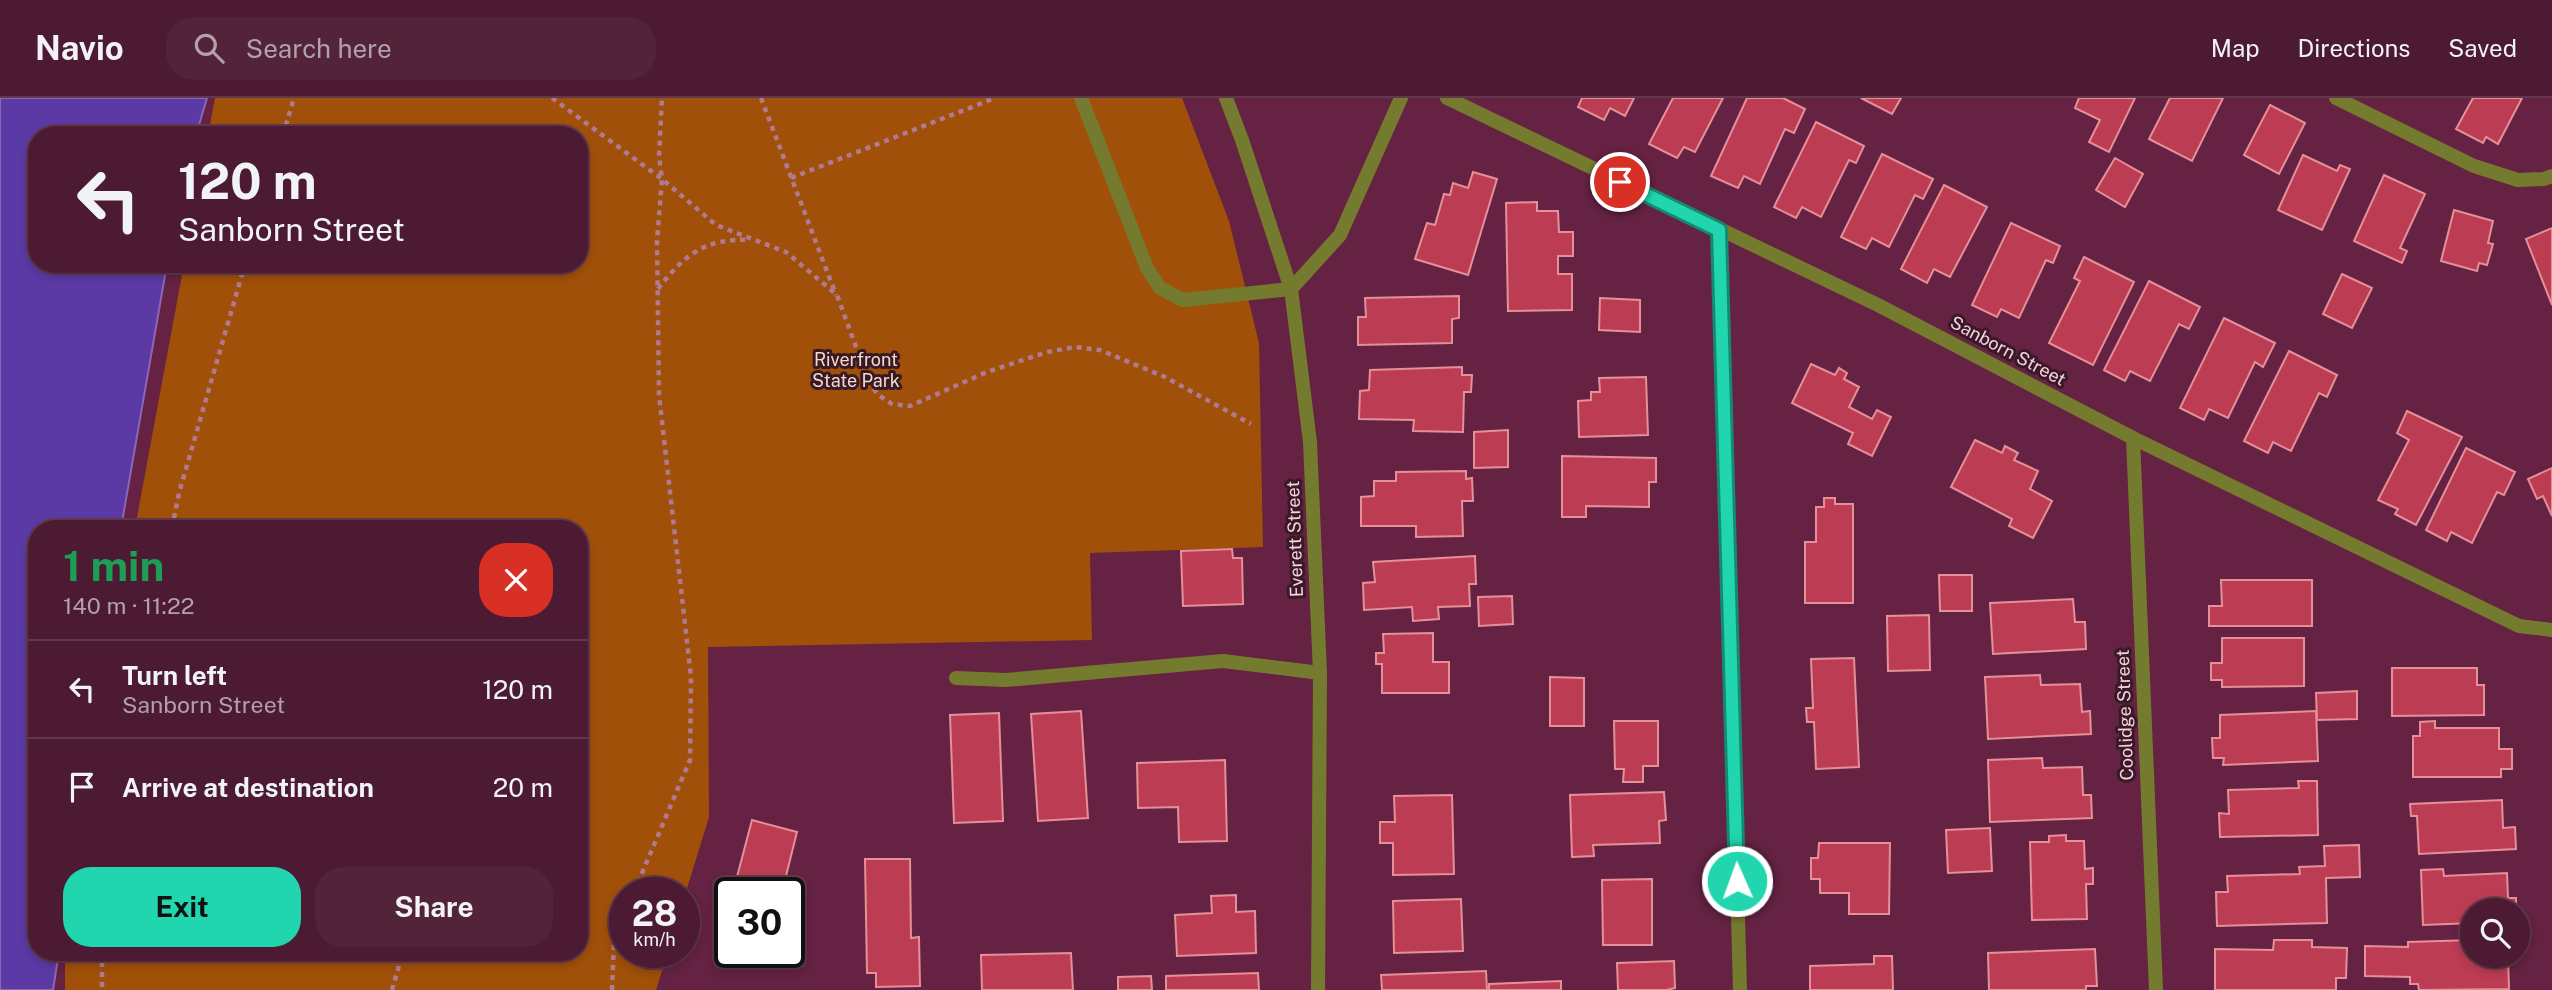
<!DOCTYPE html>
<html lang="en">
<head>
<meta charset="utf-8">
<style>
  :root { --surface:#4c1a32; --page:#53233a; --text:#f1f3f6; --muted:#b2a1ac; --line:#63384d; --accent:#21d5af }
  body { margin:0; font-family:"Public Sans",sans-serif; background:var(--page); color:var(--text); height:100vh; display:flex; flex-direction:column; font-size:26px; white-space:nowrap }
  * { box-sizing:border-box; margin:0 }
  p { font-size:23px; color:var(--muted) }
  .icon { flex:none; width:38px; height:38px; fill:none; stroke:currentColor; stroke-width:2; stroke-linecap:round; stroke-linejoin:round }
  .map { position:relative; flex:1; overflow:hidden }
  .sheet { position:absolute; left:28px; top:422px; width:560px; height:441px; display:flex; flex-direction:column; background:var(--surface); border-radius:28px; box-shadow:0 4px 10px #0003,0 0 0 2px var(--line) }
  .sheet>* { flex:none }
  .guide { position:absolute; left:28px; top:28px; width:560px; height:147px; border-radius:28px; box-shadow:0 4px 10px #0003,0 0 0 2px var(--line); background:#4c1a32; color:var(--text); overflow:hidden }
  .tools { position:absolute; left:2460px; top:800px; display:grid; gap:14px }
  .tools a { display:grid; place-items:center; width:70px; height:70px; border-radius:50%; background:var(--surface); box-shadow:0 4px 10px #0003,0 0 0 2px var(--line); font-size:35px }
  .speed { position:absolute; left:609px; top:779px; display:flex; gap:14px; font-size:35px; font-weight:700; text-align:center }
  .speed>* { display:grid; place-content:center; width:91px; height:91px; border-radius:50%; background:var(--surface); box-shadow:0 4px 10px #0003,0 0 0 2px var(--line); line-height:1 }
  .speed small { font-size:18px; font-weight:400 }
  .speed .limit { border:4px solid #111; border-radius:10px; background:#fff; color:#111 }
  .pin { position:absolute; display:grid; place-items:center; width:60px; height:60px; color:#fff; margin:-30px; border:4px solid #fff; border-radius:50%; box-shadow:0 2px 7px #0007 }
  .me { position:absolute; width:77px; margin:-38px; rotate:358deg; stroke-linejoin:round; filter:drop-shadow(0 0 5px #0008) }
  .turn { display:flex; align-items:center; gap:24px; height:147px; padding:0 35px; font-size:32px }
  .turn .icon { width:91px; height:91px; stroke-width:2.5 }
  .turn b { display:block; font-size:49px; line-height:60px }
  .round { display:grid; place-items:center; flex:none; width:74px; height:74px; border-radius:28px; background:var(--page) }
  .overview { display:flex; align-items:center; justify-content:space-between; height:119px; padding:0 35px }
  h1 { font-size:42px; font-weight:700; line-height:52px; color:#1e9e55 }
  .button { display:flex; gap:14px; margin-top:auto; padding:14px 35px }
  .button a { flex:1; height:80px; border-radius:28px; background:var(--accent); color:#111; font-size:28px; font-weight:700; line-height:80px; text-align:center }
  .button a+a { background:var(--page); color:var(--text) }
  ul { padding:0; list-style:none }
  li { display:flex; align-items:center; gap:21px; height:98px; padding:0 35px; border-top:2px solid var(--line) }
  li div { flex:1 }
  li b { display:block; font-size:26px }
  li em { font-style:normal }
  header { display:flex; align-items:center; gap:42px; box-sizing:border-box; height:98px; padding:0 35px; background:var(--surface); border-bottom:2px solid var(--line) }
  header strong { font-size:33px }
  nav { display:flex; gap:38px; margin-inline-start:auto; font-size:24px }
  .search { width:490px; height:63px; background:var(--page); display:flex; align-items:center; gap:18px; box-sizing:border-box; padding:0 24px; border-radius:28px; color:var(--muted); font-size:26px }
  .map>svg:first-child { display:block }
  .green { fill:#a05009 }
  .water { fill:#5c3aa5; stroke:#8b67b6; stroke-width:2 }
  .building { fill:#bb3c53; stroke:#e59099; stroke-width:2 }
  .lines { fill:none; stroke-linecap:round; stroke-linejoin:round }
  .path { stroke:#b17a93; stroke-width:4.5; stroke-dasharray:5 5; stroke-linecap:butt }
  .lane { stroke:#757b2e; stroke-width:14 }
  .street { stroke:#757b2e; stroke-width:14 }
  .route-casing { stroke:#158a72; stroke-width:18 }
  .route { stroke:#21d5af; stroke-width:12 }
  .labels { text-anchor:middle; stroke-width:6; stroke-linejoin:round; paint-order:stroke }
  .street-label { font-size:18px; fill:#f9cfdf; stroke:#381a27 }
  .park-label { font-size:18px; fill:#f5d9c8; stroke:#381a27 }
</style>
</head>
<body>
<header>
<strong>Navio</strong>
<div class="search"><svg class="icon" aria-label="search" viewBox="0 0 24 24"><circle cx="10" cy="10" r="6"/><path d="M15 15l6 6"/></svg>Search here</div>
<nav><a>Map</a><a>Directions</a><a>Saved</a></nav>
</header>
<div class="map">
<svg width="2552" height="892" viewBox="0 0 2552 892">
  <rect width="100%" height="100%" fill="#652243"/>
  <path class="green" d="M 215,0 L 1182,0 L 1229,123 L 1259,245 L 1263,449 L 1090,455 L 1092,542 L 708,549 L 709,719 L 684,800 L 684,794 L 625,794 L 625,854 L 668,854 L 656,892 L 65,892 L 65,854 L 579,854 L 579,430 L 135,430 L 184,166 L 579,166 L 579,37 L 208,37 Z"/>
  <path class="water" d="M 0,0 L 207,0 L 196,37 L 37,37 L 37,166 L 167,166 L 121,430 L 37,430 L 37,854 L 59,854 L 53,892 L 0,892 Z"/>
  <g class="building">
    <path d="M 1582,0 L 1634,0 L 1625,18 L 1610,10 L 1604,22 L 1578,9 Z"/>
    <path d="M 1673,0 L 1723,0 L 1695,54 L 1684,49 L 1677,60 L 1649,46 Z"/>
    <path d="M 1747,0 L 1783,0 L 1805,11 L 1794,35 L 1785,31 L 1760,86 L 1744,78 L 1738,90 L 1711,78 Z"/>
    <path d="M 1861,0 L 1901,0 L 1892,16 Z"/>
    <path d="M 2079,0 L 2135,0 L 2109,54 L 2089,44 L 2100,22 L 2075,10 Z"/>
    <path d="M 2170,0 L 2223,0 L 2192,63 L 2149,41 Z"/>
    <path d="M 2473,0 L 2522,0 L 2498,46 L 2486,39 L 2483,45 L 2456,31 Z"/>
    <path d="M 2270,7 L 2305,25 L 2279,76 L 2244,57 Z"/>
    <path d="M 1816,24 L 1864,48 L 1856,65 L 1849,62 L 1821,119 L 1802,109 L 1796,120 L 1774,109 Z"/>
    <path d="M 1882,56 L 1933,81 L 1923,101 L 1915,97 L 1889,149 L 1872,140 L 1866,151 L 1841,139 Z"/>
    <path d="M 2303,57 L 2337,73 L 2340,67 L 2350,71 L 2322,132 L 2278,112 Z"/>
    <path d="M 2115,60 L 2143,76 L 2125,109 L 2096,92 Z"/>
    <path d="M 1473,74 L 1497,81 L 1468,177 L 1415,161 L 1427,125 L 1435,127 L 1444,96 L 1450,97 L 1453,85 L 1468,90 Z"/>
    <path d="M 2384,77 L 2425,96 L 2400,150 L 2407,153 L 2402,165 L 2354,143 Z"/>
    <path d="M 1944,87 L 1987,109 L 1950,179 L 1934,171 L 1927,185 L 1901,171 Z"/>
    <path d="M 1537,104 L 1537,113 L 1558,113 L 1559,134 L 1573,134 L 1573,158 L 1558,158 L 1558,176 L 1572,176 L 1572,212 L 1508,213 L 1506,105 Z"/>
    <path d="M 2454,112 L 2493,123 L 2488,145 L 2493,146 L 2487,167 L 2479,165 L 2477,173 L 2441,163 Z"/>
    <path d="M 2011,125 L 2060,148 L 2053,165 L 2046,162 L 2019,220 L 2001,211 L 1997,219 L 1972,207 Z"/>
    <path d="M 2552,130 L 2552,207 L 2526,141 Z"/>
    <path d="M 2084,159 L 2134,184 L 2093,267 L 2049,245 L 2080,183 L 2074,180 Z"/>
    <path d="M 2342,176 L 2372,190 L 2352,230 L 2323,216 Z"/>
    <path d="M 2149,183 L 2200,209 L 2189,231 L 2179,226 L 2150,283 L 2130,273 L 2125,283 L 2104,272 Z"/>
    <path d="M 1459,198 L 1459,220 L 1452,221 L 1452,245 L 1358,247 L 1358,219 L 1366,219 L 1365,200 Z"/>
    <path d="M 1600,200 L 1640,202 L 1640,234 L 1599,232 Z"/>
    <path d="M 2224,220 L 2275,245 L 2263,269 L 2255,264 L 2228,320 L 2209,311 L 2204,322 L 2180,310 Z"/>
    <path d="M 2289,253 L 2337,277 L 2327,299 L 2319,295 L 2291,353 L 2273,344 L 2268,355 L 2244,343 Z"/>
    <path d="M 1811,266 L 1835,277 L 1839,270 L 1847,275 L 1844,281 L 1859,289 L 1849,309 L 1872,321 L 1877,312 L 1891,319 L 1872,358 L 1848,346 L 1853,335 L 1792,305 Z"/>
    <path d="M 1462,269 L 1462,277 L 1472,277 L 1471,294 L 1464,294 L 1463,334 L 1413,333 L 1414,322 L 1359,321 L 1360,293 L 1369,292 L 1370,272 Z"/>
    <path d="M 1646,279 L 1648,337 L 1579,339 L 1578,303 L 1591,302 L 1591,294 L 1600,294 L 1599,280 Z"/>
    <path d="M 2407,313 L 2462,339 L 2416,427 L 2395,416 L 2398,411 L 2378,402 L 2409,342 L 2397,335 Z"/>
    <path d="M 1508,332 L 1508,369 L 1474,370 L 1474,334 Z"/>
    <path d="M 1975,342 L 2002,355 L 2005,348 L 2018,355 L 2014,362 L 2038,373 L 2030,391 L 2052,403 L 2033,440 L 2009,428 L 2012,421 L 1951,389 Z"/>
    <path d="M 2466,350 L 2515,374 L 2504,397 L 2497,394 L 2472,445 L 2451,434 L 2447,443 L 2426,432 Z"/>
    <path d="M 1562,358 L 1656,360 L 1656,384 L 1649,384 L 1649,409 L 1586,408 L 1586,419 L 1562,419 Z"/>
    <path d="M 2552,370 L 2552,418 L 2543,398 L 2537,401 L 2528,381 Z"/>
    <path d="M 1466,373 L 1466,381 L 1472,380 L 1473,403 L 1462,403 L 1463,438 L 1416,439 L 1416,428 L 1361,428 L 1361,399 L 1374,398 L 1374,383 L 1396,383 L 1396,374 Z"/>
    <path d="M 1824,400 L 1835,400 L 1835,406 L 1853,406 L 1853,505 L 1805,505 L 1805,444 L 1816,444 L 1816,409 L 1824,409 Z"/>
    <path d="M 1232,451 L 1233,460 L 1242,460 L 1243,506 L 1183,508 L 1181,453 Z"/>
    <path d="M 1475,458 L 1476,486 L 1469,486 L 1470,508 L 1438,509 L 1439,521 L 1413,523 L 1412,509 L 1364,512 L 1363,485 L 1375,484 L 1373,464 Z"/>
    <path d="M 1939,477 L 1972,477 L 1972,513 L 1940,513 Z"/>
    <path d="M 2221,482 L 2312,482 L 2312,528 L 2209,528 L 2209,508 L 2222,508 Z"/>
    <path d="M 1512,498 L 1513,526 L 1479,528 L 1478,499 Z"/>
    <path d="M 2073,501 L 2075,524 L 2085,524 L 2086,551 L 1993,556 L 1990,505 Z"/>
    <path d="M 1929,517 L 1930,572 L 1888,573 L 1887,518 Z"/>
    <path d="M 1433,535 L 1433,564 L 1449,564 L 1449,595 L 1382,595 L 1382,566 L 1376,566 L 1376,555 L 1384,555 L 1383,536 Z"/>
    <path d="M 2222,540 L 2304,540 L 2304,588 L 2222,589 L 2222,582 L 2211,582 L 2211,565 L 2222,565 Z"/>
    <path d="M 1854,560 L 1859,669 L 1816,671 L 1814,624 L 1807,624 L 1806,610 L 1813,610 L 1811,561 Z"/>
    <path d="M 2392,570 L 2477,570 L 2477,587 L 2484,587 L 2484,617 L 2392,618 Z"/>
    <path d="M 2040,577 L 2041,587 L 2080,586 L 2082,614 L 2090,613 L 2091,636 L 1988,641 L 1985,579 Z"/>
    <path d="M 1550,579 L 1584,580 L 1584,628 L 1550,628 Z"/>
    <path d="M 2357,593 L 2357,621 L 2317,622 L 2316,595 Z"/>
    <path d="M 1081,613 L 1088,720 L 1038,723 L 1031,616 Z"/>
    <path d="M 2316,613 L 2318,663 L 2223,667 L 2224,660 L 2213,660 L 2212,640 L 2220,640 L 2220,617 Z"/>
    <path d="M 999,615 L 1003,723 L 954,725 L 950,617 Z"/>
    <path d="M 1614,623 L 1658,623 L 1658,668 L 1643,668 L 1643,684 L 1623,684 L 1624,671 L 1615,671 Z"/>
    <path d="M 2435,623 L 2435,630 L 2499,630 L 2499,651 L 2512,651 L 2512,671 L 2501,671 L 2501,679 L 2413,679 L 2413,638 L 2420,638 L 2420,624 Z"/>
    <path d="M 2042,660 L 2043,670 L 2082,669 L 2083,697 L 2091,697 L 2092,720 L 1990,724 L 1988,662 Z"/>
    <path d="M 1225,662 L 1227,743 L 1179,744 L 1178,709 L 1138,710 L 1137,665 Z"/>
    <path d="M 2298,683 L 2317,683 L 2318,737 L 2220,739 L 2219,715 L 2229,716 L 2228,692 L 2299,690 Z"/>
    <path d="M 1664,694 L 1666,722 L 1659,723 L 1660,745 L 1593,747 L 1594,758 L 1572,759 L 1570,697 Z"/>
    <path d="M 1452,697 L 1454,776 L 1393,777 L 1393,745 L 1380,745 L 1380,724 L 1395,724 L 1394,698 Z"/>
    <path d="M 2502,702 L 2503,730 L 2515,729 L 2516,751 L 2419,756 L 2417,718 L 2411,718 L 2410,706 Z"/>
    <path d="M 752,722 L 797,734 L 782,794 L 733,794 Z"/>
    <path d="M 1990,730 L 1992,773 L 1948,775 L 1946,732 Z"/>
    <path d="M 2066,737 L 2066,743 L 2084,743 L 2085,771 L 2093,770 L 2093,786 L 2086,786 L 2087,821 L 2032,822 L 2030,744 L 2049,744 L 2049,738 Z"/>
    <path d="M 1819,745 L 1890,745 L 1889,816 L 1849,816 L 1849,795 L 1820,795 L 1820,781 L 1811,781 L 1811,760 L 1818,760 Z"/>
    <path d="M 2359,747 L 2360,779 L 2326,780 L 2327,825 L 2217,828 L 2216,794 L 2228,794 L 2227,778 L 2300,776 L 2299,769 L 2325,768 L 2324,748 Z"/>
    <path d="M 865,761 L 910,761 L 911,840 L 919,839 L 920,888 L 876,889 L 876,875 L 867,875 Z"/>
    <path d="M 2443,771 L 2444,778 L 2507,775 L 2508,800 L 2516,800 L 2516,812 L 2473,812 L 2473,825 L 2423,827 L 2421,772 Z"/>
    <path d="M 1652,781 L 1652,847 L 1603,847 L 1602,782 Z"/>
    <path d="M 1236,797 L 1236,814 L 1255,813 L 1256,855 L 1177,858 L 1175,817 L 1212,815 L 1211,798 Z"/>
    <path d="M 1461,801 L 1463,853 L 1394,855 L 1393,803 Z"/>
    <path d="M 730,808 L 730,847 L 720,845 Z"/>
    <path d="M 2274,842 L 2312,842 L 2312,849 L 2347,850 L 2346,880 L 2336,880 L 2336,892 L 2215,892 L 2215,851 L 2273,852 Z"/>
    <path d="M 2473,842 L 2473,858 L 2508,858 L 2509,891 L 2419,892 L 2418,886 L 2410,886 L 2410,879 L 2365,878 L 2365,848 L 2408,849 L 2408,844 Z"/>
    <path d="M 2095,851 L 2097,888 L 2086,888 L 2086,892 L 1989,892 L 1988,855 Z"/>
    <path d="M 1071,855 L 1073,892 L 982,892 L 981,857 Z"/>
    <path d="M 1874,858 L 1892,858 L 1893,892 L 1810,892 L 1810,868 L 1874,866 Z"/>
    <path d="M 1674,863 L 1675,890 L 1666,892 L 1618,892 L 1617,865 Z"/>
    <path d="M 1486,873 L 1487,892 L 1382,892 L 1381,877 Z"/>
    <path d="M 1258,875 L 1259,892 L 1166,892 L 1166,878 Z"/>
    <path d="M 1151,878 L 1152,892 L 1118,892 L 1118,879 Z"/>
    <path d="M 1561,883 L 1561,892 L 1489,892 L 1489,886 Z"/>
  </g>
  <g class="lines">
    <g class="path">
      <path d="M 552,0 L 662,81 L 716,127 L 786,154 L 837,197 L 867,279 L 877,296 L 892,306 L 910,308 L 987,274 L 1047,254 L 1075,249 L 1100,252 L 1165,279 L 1251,326"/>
      <path d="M 761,0 L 836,197"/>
      <path d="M 283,37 L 294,0"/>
      <path d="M 791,80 L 995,0"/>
      <path d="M 658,191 C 684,157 705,140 750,142"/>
      <path d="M 172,430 L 179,395 L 245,166"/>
      <path d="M 634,794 L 690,662 L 691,579 L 659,297 L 657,143 L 662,81 L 659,58 L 662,0"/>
      <path d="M 102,854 L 102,892"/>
      <path d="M 392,892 L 403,854"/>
      <path d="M 612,892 L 614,843 L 625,817"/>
    </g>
    <g class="lane">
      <path d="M 1081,0 L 1147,170 L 1160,190 L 1183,202 L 1291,191"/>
      <path d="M 956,580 L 1006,582 L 1223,563 L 1320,575"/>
    </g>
    <g class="street">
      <path d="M 1226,0 L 1242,42 L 1291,191 L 1310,344 L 1320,575 L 1318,892"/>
      <path d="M 1447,0 L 1878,207 L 2133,340 L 2519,528 L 2552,532"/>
      <path d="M 2336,0 L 2474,68 L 2518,82 L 2544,81 L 2552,78"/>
      <path d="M 1719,132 L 1740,892"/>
      <path d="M 1291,191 L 1340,137 L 1401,0"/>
      <path d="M 2133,340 L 2156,892"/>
    </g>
  </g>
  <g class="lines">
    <defs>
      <path id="route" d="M 1620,84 L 1719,132 L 1737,783"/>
    </defs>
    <use href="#route" class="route-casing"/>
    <use href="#route" class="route"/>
  </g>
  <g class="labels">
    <g class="street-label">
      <text transform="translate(2008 253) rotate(28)" y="6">Sanborn Street</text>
      <text transform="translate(1295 441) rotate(-92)" y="6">Everett Street</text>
      <text transform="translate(2125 617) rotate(-92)" y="6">Coolidge Street</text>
    </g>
    <g class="park-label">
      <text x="856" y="268">Riverfront<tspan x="856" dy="21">State Park</tspan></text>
    </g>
  </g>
</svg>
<div class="tools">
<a><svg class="icon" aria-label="search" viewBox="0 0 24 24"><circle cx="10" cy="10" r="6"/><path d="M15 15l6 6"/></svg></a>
</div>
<div class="speed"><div>28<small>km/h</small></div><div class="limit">30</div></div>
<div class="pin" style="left:1620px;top:84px;background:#d93025"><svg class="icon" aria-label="arrive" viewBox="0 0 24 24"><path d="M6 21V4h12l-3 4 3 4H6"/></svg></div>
<svg class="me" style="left:1737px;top:783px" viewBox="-20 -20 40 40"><circle r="17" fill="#21d5af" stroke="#fff" stroke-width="3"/><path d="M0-11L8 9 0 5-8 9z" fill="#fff"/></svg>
<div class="guide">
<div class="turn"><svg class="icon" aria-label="left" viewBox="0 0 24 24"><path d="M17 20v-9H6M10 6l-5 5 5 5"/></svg><div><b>120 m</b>Sanborn Street</div></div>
</div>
<section class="sheet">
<div class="overview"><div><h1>1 min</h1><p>140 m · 11:22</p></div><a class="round" style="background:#d93025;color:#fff"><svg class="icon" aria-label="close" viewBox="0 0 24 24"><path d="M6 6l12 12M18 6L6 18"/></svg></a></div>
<ul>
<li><svg class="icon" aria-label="left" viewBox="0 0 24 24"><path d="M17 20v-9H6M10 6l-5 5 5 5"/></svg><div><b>Turn left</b><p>Sanborn Street</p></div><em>120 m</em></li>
<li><svg class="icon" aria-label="arrive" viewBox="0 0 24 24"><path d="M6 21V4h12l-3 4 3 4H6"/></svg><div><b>Arrive at destination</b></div><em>20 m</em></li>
</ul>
<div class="button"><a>Exit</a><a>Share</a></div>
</section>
</div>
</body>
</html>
